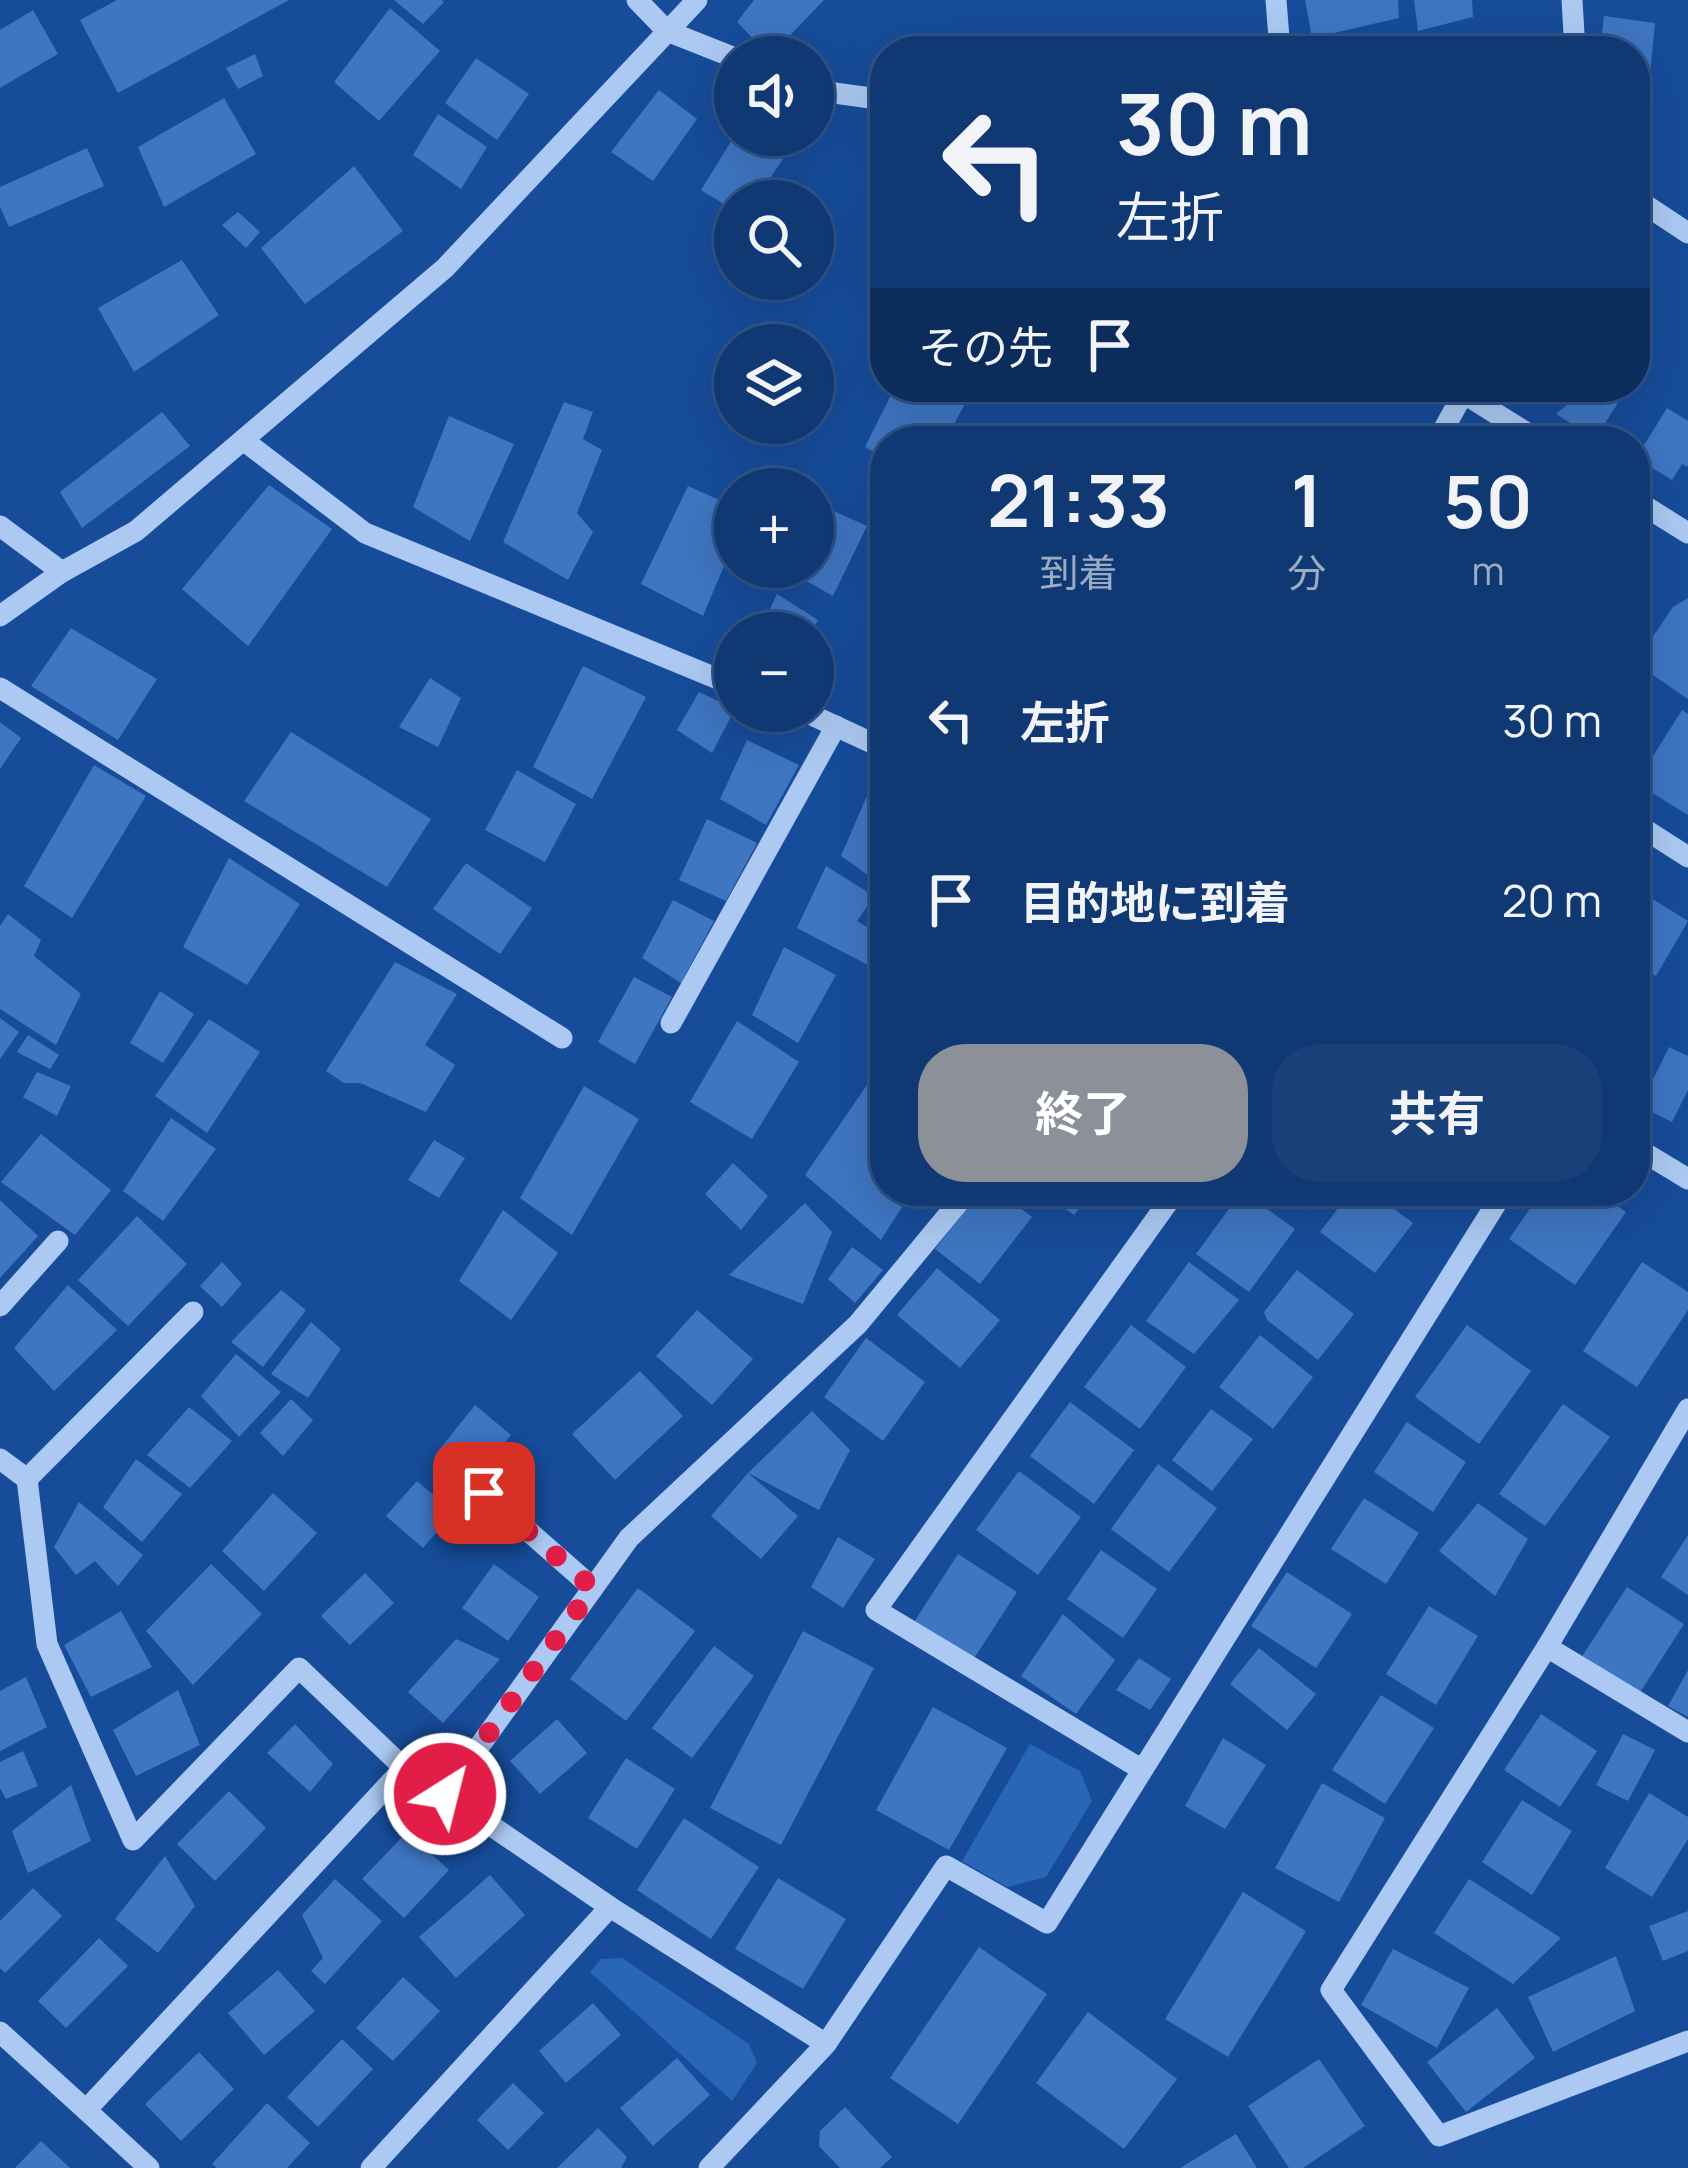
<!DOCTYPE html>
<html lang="ja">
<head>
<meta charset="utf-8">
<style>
  :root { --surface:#103974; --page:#194079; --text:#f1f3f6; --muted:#9cacc5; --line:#305386; --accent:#8c9099 }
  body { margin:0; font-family:Manrope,"Noto Sans JP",sans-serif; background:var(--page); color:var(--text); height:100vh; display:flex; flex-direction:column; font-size:45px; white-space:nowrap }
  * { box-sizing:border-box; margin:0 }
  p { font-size:39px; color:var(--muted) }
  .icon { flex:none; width:66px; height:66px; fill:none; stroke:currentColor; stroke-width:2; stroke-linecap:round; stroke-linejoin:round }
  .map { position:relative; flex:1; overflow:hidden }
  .panel { position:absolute; left:870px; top:426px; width:780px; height:780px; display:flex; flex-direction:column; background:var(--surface); border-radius:48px; box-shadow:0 12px 48px #0002,0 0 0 3px var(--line) }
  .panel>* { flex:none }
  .guide { position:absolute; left:870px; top:36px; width:780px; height:366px; border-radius:48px; box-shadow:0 12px 48px #0002,0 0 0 3px var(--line); background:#103974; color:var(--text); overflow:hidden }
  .controls { position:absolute; left:714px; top:36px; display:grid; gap:24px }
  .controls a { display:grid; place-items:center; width:120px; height:120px; border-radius:50%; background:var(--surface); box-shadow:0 12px 48px #0002,0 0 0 3px var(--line); font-size:60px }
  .pin { position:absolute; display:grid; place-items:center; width:102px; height:102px; color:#fff; margin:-51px; border-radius:24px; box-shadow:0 6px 18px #0006 }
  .me { position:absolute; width:132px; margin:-66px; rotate:36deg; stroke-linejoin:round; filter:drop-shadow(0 0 9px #0008) }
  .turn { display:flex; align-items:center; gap:42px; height:252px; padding:0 48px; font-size:54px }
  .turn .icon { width:156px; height:156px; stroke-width:2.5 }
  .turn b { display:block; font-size:84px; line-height:102px }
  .then { display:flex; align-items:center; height:114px; padding:0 48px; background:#0003; gap:24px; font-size:45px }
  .eta { display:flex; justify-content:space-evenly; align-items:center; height:204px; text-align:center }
  .eta b { font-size:72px; font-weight:700; line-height:84px }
  .action { display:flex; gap:24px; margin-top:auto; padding:24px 48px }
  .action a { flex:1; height:138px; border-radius:48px; background:var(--accent); color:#fff; font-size:48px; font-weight:700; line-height:138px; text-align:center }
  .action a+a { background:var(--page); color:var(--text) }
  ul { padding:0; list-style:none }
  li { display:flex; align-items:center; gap:36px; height:180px; padding:0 48px }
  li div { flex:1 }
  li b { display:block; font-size:45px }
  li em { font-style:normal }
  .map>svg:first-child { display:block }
  .green { fill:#2966b8 }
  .building { fill:#3e76c1 }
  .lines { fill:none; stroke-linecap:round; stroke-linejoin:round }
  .minor { stroke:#abc9f2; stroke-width:21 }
  .route { stroke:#e11d48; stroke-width:21; stroke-dasharray:0 37.8 }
</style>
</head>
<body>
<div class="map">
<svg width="1688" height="2168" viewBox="0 0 1688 2168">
  <rect width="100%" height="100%" fill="#164c9a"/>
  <g class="green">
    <path d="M 1030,1744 L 1080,1771 L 1092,1801 L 1046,1877 L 1007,1887 L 962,1861 Z"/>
    <path d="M 622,1958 L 749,2044 L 757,2063 L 732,2101 L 590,1972 L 601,1959 Z"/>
  </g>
  <g class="building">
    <path d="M 117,0 L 289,0 L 118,93 L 80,20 Z"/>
    <path d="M 394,0 L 442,0 L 444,2 L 423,24 Z"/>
    <path d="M 754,0 L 824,0 L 770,56 L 737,22 Z"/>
    <path d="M 1305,0 L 1398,0 L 1399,18 L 1312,38 Z"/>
    <path d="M 1414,0 L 1472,0 L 1473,17 L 1418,31 Z"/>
    <path d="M 390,8 L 440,51 L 379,121 L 334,82 Z"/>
    <path d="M 33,10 L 58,54 L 0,88 L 0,30 Z"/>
    <path d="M 1604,16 L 1655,23 L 1647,105 L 1635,104 L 1635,51 L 1600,51 Z"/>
    <path d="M 255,54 L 263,76 L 238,89 L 226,68 Z"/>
    <path d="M 476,58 L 529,94 L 497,140 L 445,103 Z"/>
    <path d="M 659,90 L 697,119 L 653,181 L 611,152 Z"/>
    <path d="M 224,98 L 256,154 L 164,207 L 138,147 Z"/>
    <path d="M 438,114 L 487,147 L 461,189 L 413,155 Z"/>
    <path d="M 735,135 L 786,135 L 795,141 L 755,201 L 735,201 L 735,211 L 701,190 Z"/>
    <path d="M 87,148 L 104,186 L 9,227 L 0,207 L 0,187 Z"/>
    <path d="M 354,166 L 403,231 L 305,304 L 261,248 Z"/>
    <path d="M 238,212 L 260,232 L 246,248 L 222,225 Z"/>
    <path d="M 182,260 L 219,315 L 134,372 L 98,308 Z"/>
    <path d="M 895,387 L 963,387 L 972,391 L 945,441 L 885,441 L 885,458 L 865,447 Z"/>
    <path d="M 1553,387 L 1628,387 L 1595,439 L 1556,414 L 1568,404 Z"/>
    <path d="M 564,402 L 593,412 L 583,439 L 602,450 L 577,513 L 593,532 L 568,580 L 503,542 Z"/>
    <path d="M 1667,408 L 1688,421 L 1688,467 L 1682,464 L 1672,480 L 1636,458 Z"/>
    <path d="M 162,412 L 190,446 L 82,528 L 60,492 Z"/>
    <path d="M 449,416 L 514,444 L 470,541 L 413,507 Z"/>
    <path d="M 269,485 L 332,529 L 248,646 L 182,589 Z"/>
    <path d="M 688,486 L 726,503 L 715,528 L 735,540 L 703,616 L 641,584 Z"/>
    <path d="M 818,504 L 867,526 L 833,596 L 792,573 L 794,567 L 813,567 L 813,518 Z"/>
    <path d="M 777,594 L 818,620 L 811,633 L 759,633 Z"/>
    <path d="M 1688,598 L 1688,699 L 1635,663 L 1673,607 Z"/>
    <path d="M 71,628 L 157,679 L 118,740 L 31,686 Z"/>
    <path d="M 583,666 L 646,697 L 592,799 L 533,767 Z"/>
    <path d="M 430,678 L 461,698 L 438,747 L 399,727 Z"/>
    <path d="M 1635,684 L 1653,697 L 1635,727 Z"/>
    <path d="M 699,692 L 735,709 L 712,753 L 677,730 Z"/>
    <path d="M 1682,710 L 1688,714 L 1688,815 L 1636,783 Z"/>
    <path d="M 0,722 L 21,738 L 0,769 Z"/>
    <path d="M 291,732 L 431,819 L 387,887 L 244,801 Z"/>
    <path d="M 747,740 L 799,765 L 766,825 L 720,799 Z"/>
    <path d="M 94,765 L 146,796 L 72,918 L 24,886 Z"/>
    <path d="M 517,770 L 576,804 L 545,862 L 485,830 Z"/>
    <path d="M 872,784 L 885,791 L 885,864 L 875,880 L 841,856 Z"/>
    <path d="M 707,819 L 757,843 L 726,901 L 679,880 Z"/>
    <path d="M 229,858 L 300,904 L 247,985 L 183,947 Z"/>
    <path d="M 466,863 L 532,908 L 500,954 L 433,909 Z"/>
    <path d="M 826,866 L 874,896 L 857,921 L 885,938 L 868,965 L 797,928 Z"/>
    <path d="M 1638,890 L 1688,921 L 1656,976 L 1635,963 Z"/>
    <path d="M 673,900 L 714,921 L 681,983 L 642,958 Z"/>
    <path d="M 8,914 L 41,940 L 34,956 L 81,994 L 56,1045 L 0,1009 L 0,926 Z"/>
    <path d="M 784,947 L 836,975 L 798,1043 L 752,1015 Z"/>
    <path d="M 395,962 L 457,994 L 425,1045 L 455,1065 L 426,1112 L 360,1083 L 344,1083 L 326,1071 Z"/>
    <path d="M 634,977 L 672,997 L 635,1064 L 598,1042 Z"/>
    <path d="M 160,991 L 194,1014 L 163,1063 L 130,1043 Z"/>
    <path d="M 0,1018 L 19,1032 L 0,1059 Z"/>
    <path d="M 209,1019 L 260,1052 L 207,1133 L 155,1096 Z"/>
    <path d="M 737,1021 L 799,1062 L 752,1139 L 690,1102 Z"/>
    <path d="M 28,1035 L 59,1055 L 50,1069 L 17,1052 Z"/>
    <path d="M 1669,1047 L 1688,1056 L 1688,1090 L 1672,1122 L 1640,1106 Z"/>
    <path d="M 37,1072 L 71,1086 L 57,1116 L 23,1097 Z"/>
    <path d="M 867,1085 L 885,1097 L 885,1147 L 869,1171 L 902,1207 L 881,1240 L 805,1175 Z"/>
    <path d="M 584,1086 L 639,1119 L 572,1235 L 520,1198 Z"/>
    <path d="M 171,1118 L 216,1149 L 163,1221 L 123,1191 Z"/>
    <path d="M 41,1134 L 111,1190 L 75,1235 L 1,1182 Z"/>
    <path d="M 434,1140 L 465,1158 L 439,1198 L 408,1180 Z"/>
    <path d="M 733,1163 L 768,1196 L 741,1230 L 705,1194 Z"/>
    <path d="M 980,1191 L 998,1191 L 1032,1217 L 980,1284 L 935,1249 Z"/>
    <path d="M 1041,1191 L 1092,1191 L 1074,1215 Z"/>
    <path d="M 1242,1191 L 1295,1229 L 1249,1292 L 1196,1254 Z"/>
    <path d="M 1280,1191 L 1322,1191 L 1309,1210 Z"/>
    <path d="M 1351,1191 L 1370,1191 L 1413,1223 L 1375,1273 L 1320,1232 Z"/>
    <path d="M 1542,1191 L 1596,1191 L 1626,1212 L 1575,1285 L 1509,1239 Z"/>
    <path d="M 0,1200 L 38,1236 L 0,1278 Z"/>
    <path d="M 805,1203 L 832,1232 L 803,1304 L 729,1275 Z"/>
    <path d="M 503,1210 L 558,1253 L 511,1320 L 459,1281 Z"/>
    <path d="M 137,1216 L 187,1264 L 128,1326 L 78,1280 Z"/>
    <path d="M 852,1247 L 883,1270 L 855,1303 L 828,1279 Z"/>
    <path d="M 222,1262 L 242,1284 L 222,1307 L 200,1286 Z"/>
    <path d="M 1189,1262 L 1239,1300 L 1194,1354 L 1146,1321 Z"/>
    <path d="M 1642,1262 L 1688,1292 L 1688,1310 L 1637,1387 L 1583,1351 Z"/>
    <path d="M 937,1268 L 1000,1320 L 960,1368 L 897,1315 Z"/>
    <path d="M 1297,1270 L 1354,1314 L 1318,1360 L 1267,1320 L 1264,1312 Z"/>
    <path d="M 68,1285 L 117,1330 L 54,1391 L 14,1348 Z"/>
    <path d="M 281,1290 L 306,1310 L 263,1367 L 231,1342 Z"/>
    <path d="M 697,1310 L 753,1359 L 712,1405 L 656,1356 Z"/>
    <path d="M 311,1322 L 341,1349 L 308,1398 L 271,1374 Z"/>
    <path d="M 1131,1325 L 1186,1367 L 1140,1429 L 1084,1387 Z"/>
    <path d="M 1467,1325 L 1531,1371 L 1479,1444 L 1415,1397 Z"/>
    <path d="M 1260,1335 L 1313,1377 L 1273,1429 L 1219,1387 Z"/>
    <path d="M 866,1338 L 925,1382 L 883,1441 L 824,1397 Z"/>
    <path d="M 236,1354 L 281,1392 L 239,1437 L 201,1396 Z"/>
    <path d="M 640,1371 L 683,1416 L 615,1480 L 572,1434 Z"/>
    <path d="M 291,1399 L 313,1420 L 283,1456 L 260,1433 Z"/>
    <path d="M 1070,1402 L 1134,1450 L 1094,1504 L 1030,1456 Z"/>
    <path d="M 1563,1404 L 1610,1437 L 1545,1526 L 1499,1494 Z"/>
    <path d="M 475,1405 L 511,1435 L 485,1468 L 473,1459 L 460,1475 L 435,1455 Z"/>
    <path d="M 189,1407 L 232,1441 L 190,1488 L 147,1455 Z"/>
    <path d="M 1211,1409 L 1253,1439 L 1212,1491 L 1172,1460 Z"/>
    <path d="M 812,1411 L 850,1450 L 819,1510 L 748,1473 Z"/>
    <path d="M 1407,1422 L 1466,1462 L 1433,1512 L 1374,1472 Z"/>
    <path d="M 136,1459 L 182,1494 L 142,1542 L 103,1507 Z"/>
    <path d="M 1158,1464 L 1217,1508 L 1169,1572 L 1111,1529 Z"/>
    <path d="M 1019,1471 L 1081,1517 L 1038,1575 L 976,1530 Z"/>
    <path d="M 748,1473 L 798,1516 L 761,1559 L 711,1516 Z"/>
    <path d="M 417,1481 L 454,1512 L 423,1548 L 386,1516 Z"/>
    <path d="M 273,1493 L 317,1533 L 264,1591 L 222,1551 Z"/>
    <path d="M 1364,1498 L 1419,1533 L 1386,1584 L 1331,1549 Z"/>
    <path d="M 79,1502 L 143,1555 L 118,1586 L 95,1561 L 76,1575 L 54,1547 Z"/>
    <path d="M 1478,1503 L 1528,1539 L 1495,1596 L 1439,1551 Z"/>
    <path d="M 1688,1535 L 1688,1595 L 1661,1577 Z"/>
    <path d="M 838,1537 L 875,1559 L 843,1608 L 811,1587 Z"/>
    <path d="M 1101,1550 L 1157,1589 L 1123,1638 L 1067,1599 Z"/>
    <path d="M 958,1554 L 1017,1592 L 973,1660 L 914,1622 Z"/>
    <path d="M 211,1564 L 262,1614 L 193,1685 L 146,1631 Z"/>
    <path d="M 494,1564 L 539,1597 L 508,1641 L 462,1608 Z"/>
    <path d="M 1287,1572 L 1352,1614 L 1316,1668 L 1251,1626 Z"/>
    <path d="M 365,1573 L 394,1603 L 350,1645 L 321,1616 Z"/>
    <path d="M 1627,1587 L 1684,1624 L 1639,1694 L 1581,1658 Z"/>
    <path d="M 638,1588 L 695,1631 L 626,1721 L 570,1679 Z"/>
    <path d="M 1429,1606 L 1478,1636 L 1436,1705 L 1386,1674 Z"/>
    <path d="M 121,1611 L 152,1667 L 91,1697 L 64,1645 Z"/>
    <path d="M 1063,1614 L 1115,1660 L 1076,1714 L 1021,1676 Z"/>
    <path d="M 803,1631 L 874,1668 L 781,1845 L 710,1808 Z"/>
    <path d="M 456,1639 L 500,1659 L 443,1723 L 408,1692 Z"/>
    <path d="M 714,1646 L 754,1676 L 692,1758 L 652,1728 Z"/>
    <path d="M 1259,1648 L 1316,1694 L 1287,1730 L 1230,1684 Z"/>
    <path d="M 1139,1658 L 1171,1679 L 1150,1710 L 1116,1690 Z"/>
    <path d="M 1688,1670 L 1688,1717 L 1668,1706 Z"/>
    <path d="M 26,1677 L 47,1727 L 0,1751 L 0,1691 Z"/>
    <path d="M 178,1690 L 200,1745 L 136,1776 L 113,1730 Z"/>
    <path d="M 1381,1695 L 1434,1728 L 1385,1804 L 1332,1770 Z"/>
    <path d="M 933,1707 L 1007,1748 L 949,1850 L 876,1810 Z"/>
    <path d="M 1541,1714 L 1597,1751 L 1560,1807 L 1504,1770 Z"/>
    <path d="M 557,1719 L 587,1753 L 540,1794 L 510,1761 Z"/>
    <path d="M 295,1724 L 333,1764 L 310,1792 L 267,1753 Z"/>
    <path d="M 1623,1734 L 1655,1750 L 1628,1801 L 1596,1785 Z"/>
    <path d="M 1223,1738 L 1266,1765 L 1225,1829 L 1185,1806 Z"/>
    <path d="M 23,1751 L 38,1786 L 6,1799 L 0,1788 L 0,1762 Z"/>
    <path d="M 626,1758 L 675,1789 L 637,1849 L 588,1818 Z"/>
    <path d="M 1322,1783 L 1385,1818 L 1339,1902 L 1275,1868 Z"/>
    <path d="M 71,1785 L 91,1841 L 28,1873 L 12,1831 Z"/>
    <path d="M 229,1791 L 266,1828 L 215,1881 L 177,1844 Z"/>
    <path d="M 1649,1793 L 1688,1817 L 1688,1839 L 1652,1897 L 1605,1868 Z"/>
    <path d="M 1522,1800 L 1572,1831 L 1532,1895 L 1482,1862 Z"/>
    <path d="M 684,1818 L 759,1867 L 711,1939 L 637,1890 Z"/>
    <path d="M 407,1832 L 449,1870 L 404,1918 L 362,1879 Z"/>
    <path d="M 165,1856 L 195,1906 L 158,1953 L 115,1919 Z"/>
    <path d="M 490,1875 L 525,1915 L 456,1978 L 419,1937 Z"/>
    <path d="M 778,1878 L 846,1919 L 803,1989 L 735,1949 Z"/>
    <path d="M 335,1879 L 382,1921 L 325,1984 L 311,1971 L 323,1958 L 302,1915 Z"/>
    <path d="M 1469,1879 L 1561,1938 L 1513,1984 L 1434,1933 Z"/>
    <path d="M 33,1888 L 62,1916 L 5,1973 L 0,1968 L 0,1921 Z"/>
    <path d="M 1243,1892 L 1306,1931 L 1228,2057 L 1165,2019 Z"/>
    <path d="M 1688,1911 L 1688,1951 L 1663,1961 L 1649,1926 Z"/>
    <path d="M 99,1938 L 128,1966 L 66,2028 L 38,2001 Z"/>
    <path d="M 979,1947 L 1047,1994 L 958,2124 L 890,2078 Z"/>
    <path d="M 1393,1949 L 1469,1988 L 1437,2048 L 1361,2005 Z"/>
    <path d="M 1616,1956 L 1635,2011 L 1553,2052 L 1528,1997 Z"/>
    <path d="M 278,1970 L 315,2011 L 264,2055 L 228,2013 Z"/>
    <path d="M 403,1977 L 440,2011 L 393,2061 L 356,2028 Z"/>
    <path d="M 593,2003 L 621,2035 L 566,2083 L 539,2051 Z"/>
    <path d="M 1497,2008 L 1535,2058 L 1466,2112 L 1427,2062 Z"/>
    <path d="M 1088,2012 L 1177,2079 L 1124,2149 L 1036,2083 Z"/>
    <path d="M 342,2039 L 373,2069 L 318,2127 L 287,2097 Z"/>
    <path d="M 199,2052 L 234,2089 L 181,2141 L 145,2104 Z"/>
    <path d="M 677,2058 L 710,2095 L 653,2146 L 620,2108 Z"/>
    <path d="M 1319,2059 L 1365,2126 L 1303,2168 L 1289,2168 L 1248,2106 Z"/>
    <path d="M 513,2083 L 544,2113 L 508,2150 L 477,2120 Z"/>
    <path d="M 267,2103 L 310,2143 L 287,2168 L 217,2168 L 212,2164 Z"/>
    <path d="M 845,2107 L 892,2157 L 880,2168 L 840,2168 L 819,2146 L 820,2131 Z"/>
    <path d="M 598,2128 L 627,2157 L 621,2168 L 557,2168 Z"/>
    <path d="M 1236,2134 L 1257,2168 L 1180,2168 Z"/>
    <path d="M 41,2141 L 70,2168 L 15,2168 Z"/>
  </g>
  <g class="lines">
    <g class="minor">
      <path d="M 637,0 L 667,31 L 735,58"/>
      <path d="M 1276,0 L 1280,51"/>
      <path d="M 1572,0 L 1575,51"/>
      <path d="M 813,90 L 885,100"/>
      <path d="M 1635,198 L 1688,233"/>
      <path d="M 1463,393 L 1540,441"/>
      <path d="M 243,440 L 365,533 L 735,686"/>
      <path d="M 1437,441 L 1467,387"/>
      <path d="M 1635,500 L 1688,533"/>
      <path d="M 0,526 L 62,572"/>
      <path d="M 0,616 L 62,572 L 136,531 L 445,268 L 697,0"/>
      <path d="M 0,688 L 562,1038"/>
      <path d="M 803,711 L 885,749"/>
      <path d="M 1635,823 L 1688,857"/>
      <path d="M 671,1023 L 836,726"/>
      <path d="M 1635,1147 L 1688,1179"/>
      <path d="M 968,1191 L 858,1324 L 629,1538 L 445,1794 L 610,1907 L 826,2044 L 946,1866 L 1047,1923 L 1504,1191"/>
      <path d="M 0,1306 L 58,1241"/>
      <path d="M 193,1312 L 27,1479 L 47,1644 L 133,1840 L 299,1668 L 404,1768"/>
      <path d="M 1688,1409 L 1547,1647 L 1331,1990 L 1439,2136 L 1688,2041"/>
      <path d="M 0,1459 L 27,1479"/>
      <path d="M 485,1493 L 593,1588"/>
      <path d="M 1547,1647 L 1688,1732"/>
      <path d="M 1141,1769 L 876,1610 L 1176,1191"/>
      <path d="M 0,2032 L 86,2110 L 404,1768 L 445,1794"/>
      <path d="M 86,2110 L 149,2168"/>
      <path d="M 371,2168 L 610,1907"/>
      <path d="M 709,2168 L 826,2044"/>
    </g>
  </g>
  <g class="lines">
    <path class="route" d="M 445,1794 L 593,1588 L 484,1493"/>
  </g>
</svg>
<div class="controls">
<a><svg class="icon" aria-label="sound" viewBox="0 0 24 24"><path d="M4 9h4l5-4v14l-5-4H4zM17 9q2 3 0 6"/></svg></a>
<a><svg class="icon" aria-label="search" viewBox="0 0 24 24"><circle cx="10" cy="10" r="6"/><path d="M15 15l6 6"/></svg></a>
<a><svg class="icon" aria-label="layers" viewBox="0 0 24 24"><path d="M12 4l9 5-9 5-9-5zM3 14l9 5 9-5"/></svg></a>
<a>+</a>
<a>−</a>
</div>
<div class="pin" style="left:484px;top:1493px;background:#d93025"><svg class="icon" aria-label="arrive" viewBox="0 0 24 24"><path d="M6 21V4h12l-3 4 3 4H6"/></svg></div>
<svg class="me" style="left:445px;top:1794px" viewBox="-20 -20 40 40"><circle r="17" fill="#e11d48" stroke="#fff" stroke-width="3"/><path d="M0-11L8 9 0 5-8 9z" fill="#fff"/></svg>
<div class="guide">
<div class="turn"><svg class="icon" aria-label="left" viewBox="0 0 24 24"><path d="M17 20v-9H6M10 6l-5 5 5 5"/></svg><div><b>30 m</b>左折</div></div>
<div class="then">その先<svg class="icon" aria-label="arrive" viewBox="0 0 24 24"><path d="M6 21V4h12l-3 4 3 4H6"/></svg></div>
</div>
<section class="panel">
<div class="eta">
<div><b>21:33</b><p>到着</p></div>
<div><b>1</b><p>分</p></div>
<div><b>50</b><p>m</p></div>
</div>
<ul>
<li><svg class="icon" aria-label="left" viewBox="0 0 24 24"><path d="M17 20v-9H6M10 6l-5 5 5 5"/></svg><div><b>左折</b></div><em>30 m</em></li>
<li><svg class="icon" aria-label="arrive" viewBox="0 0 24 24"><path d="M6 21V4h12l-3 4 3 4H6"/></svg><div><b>目的地に到着</b></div><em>20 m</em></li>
</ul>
<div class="action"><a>終了</a><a>共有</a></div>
</section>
</div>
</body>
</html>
